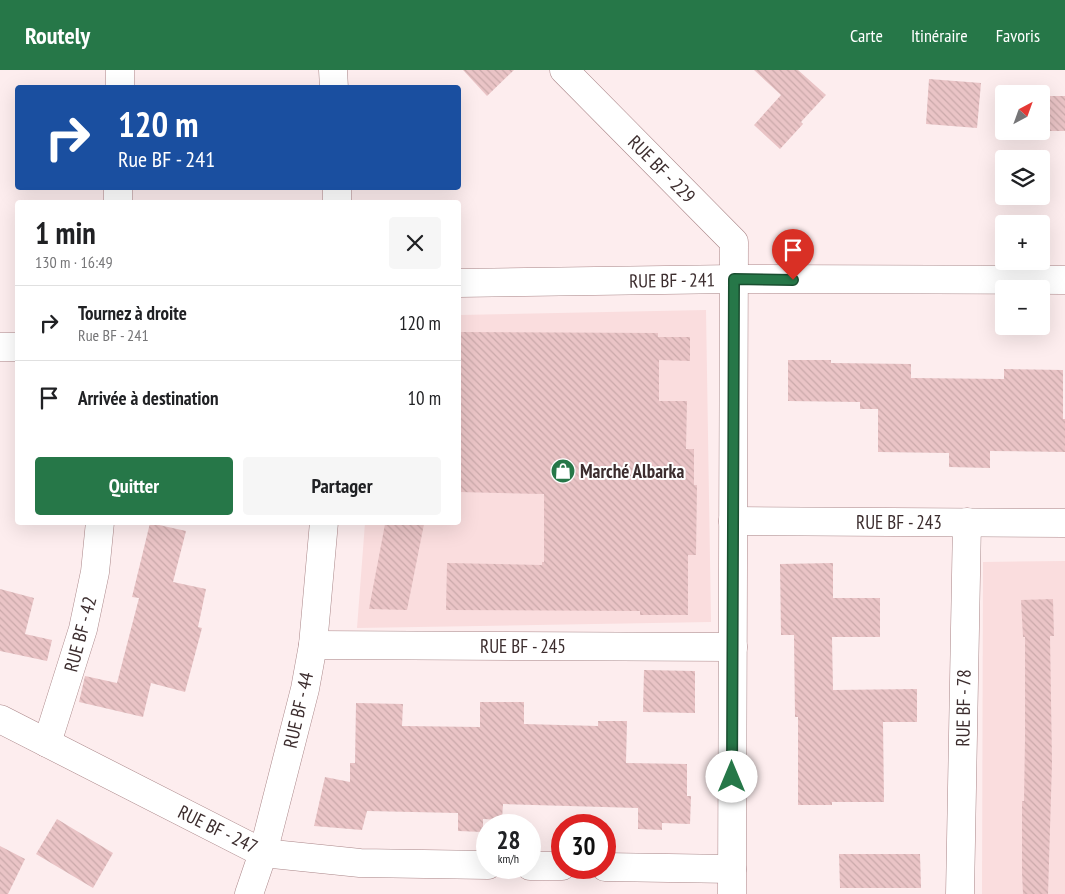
<!DOCTYPE html>
<html lang="fr">
<head>
<meta charset="utf-8">
<style>
  :root { --surface:#fff; --page:#f6f6f6; --text:#202124; --muted:#757577; --line:#e0e0e0; --accent:#267748 }
  body { margin:0; font-family:"PT Sans Narrow",sans-serif; background:var(--page); color:var(--text); height:100vh; display:flex; flex-direction:column; font-size:19px; white-space:nowrap }
  * { box-sizing:border-box; margin:0 }
  p { font-size:16px; color:var(--muted) }
  .icon { flex:none; width:28px; height:28px; fill:none; stroke:currentColor; stroke-width:2; stroke-linecap:round; stroke-linejoin:round }
  .map { position:relative; flex:1; overflow:hidden }
  .side { position:absolute; left:15px; top:130px; width:446px; height:325px; display:flex; flex-direction:column; background:var(--surface); border-radius:5px; box-shadow:0 5px 20px #0002 }
  .side>* { flex:none }
  .hud { position:absolute; left:15px; top:15px; width:446px; height:105px; border-radius:5px; box-shadow:0 5px 20px #0002; background:#1a4fa0; color:#fff; overflow:hidden }
  .needle { width:32px; rotate:41deg }
  .tools { position:absolute; left:995px; top:15px; display:grid; gap:10px }
  .tools a { display:grid; place-items:center; width:55px; height:55px; border-radius:5px; background:var(--surface); box-shadow:0 5px 20px #0002; font-size:25px }
  .speed { position:absolute; left:476px; top:744px; display:flex; gap:10px; font-size:25px; font-weight:700; text-align:center }
  .speed>* { display:grid; place-content:center; width:65px; height:65px; border-radius:50%; background:var(--surface); box-shadow:0 5px 20px #0002; line-height:1 }
  .speed small { font-size:12px; font-weight:400 }
  .speed .limit { border:8px solid #d22; background:#fff; color:#111 }
  .pin { position:absolute; display:grid; place-items:center; width:42px; height:42px; color:#fff; margin:-51px -21px; border-radius:50% 50% 50% 0; rotate:-45deg; box-shadow:0 0 5px #0007 }
  .pin .icon { rotate:45deg }
  .me { position:absolute; width:55px; margin:-28px; rotate:0deg; stroke-linejoin:round; filter:drop-shadow(0 0 4px #0008) }
  .turn { display:flex; align-items:center; gap:18px; height:105px; padding:0 20px; font-size:22px }
  .turn .icon { width:65px; height:65px; stroke-width:2.5 }
  .turn b { display:block; font-size:35px; line-height:42px }
  .round { display:grid; place-items:center; flex:none; width:52px; height:52px; border-radius:5px; background:var(--page) }
  .headline { display:flex; align-items:center; justify-content:space-between; height:85px; padding:0 20px }
  h1 { font-size:30px; font-weight:600; line-height:38px }
  .action { display:flex; gap:10px; margin-top:auto; padding:10px 20px }
  .action a { flex:1; height:58px; border-radius:5px; background:var(--accent); color:#fff; font-size:20px; font-weight:600; line-height:58px; text-align:center }
  .action a+a { background:var(--page); color:var(--text) }
  ul { padding:0; list-style:none }
  li { display:flex; align-items:center; gap:15px; height:75px; padding:0 20px; border-top:1px solid var(--line) }
  li div { flex:1 }
  li b { display:block; font-size:19px }
  li em { font-style:normal }
  header { display:flex; align-items:center; gap:30px; box-sizing:border-box; height:70px; padding:0 25px; background:var(--accent); color:#fff }
  header strong { font-size:24px }
  nav { display:flex; gap:28px; margin-inline-start:auto; font-size:18px }
  .map>svg:first-child { display:block }
  .built { fill:#faddde }
  .building { fill:url(#building-back-hatch) }
  .lines { fill:none; stroke-linecap:round; stroke-linejoin:round }
  .minor-casing { stroke:#aa8688; stroke-width:29 }
  .minor { stroke:#fff; stroke-width:28 }
  .route-casing { stroke:#194d2f; stroke-width:12 }
  .route { stroke:#267748; stroke-width:9 }
  .labels { text-anchor:middle; stroke-width:4; stroke-linejoin:round; paint-order:stroke }
  .street-label { font-size:19px; fill:#3c2d2e; stroke:#fff }
  .poi-label { font-size:19px; font-weight:bold; fill:#3c2d2e; stroke:#fff; text-anchor:start }
</style>
</head>
<body>
<header>
<strong>Routely</strong>
<nav><a>Carte</a><a>Itinéraire</a><a>Favoris</a></nav>
</header>
<div class="map">
<svg width="1065" height="824" viewBox="0 0 1065 824">
  <defs>
    <pattern id="building-back-hatch" width="6" height="6" patternUnits="userSpaceOnUse" patternTransform="scale(1.25)"><rect width="6" height="6" fill="#eac4c6"/><path d="M-1 5l2 2M0 0l6 6M5-1l2 2" fill="none" stroke="#caa9aa"/></pattern>
  </defs>
  <rect width="100%" height="100%" fill="#fdedee"/>
  <g class="built">
    <path d="M 706,240 L 711,552 L 357,558 L 365,453 L 459,452 L 459,245 Z"/>
    <path d="M 1065,491 L 1065,824 L 982,824 L 983,492 Z"/>
  </g>
  <g class="building">
    <path d="M 463,0 L 514,0 L 487,26 Z"/>
    <path d="M 754,0 L 798,0 L 826,25 L 801,52 L 803,54 L 780,79 L 754,55 L 781,25 Z"/>
    <path d="M 929,9 L 981,13 L 977,58 L 926,54 Z"/>
    <rect x="1041" y="26" width="24" height="35"/>
    <path d="M 459,262 L 658,263 L 658,267 L 690,267 L 690,291 L 659,290 L 659,331 L 687,331 L 686,379 L 694,379 L 694,415 L 697,415 L 696,485 L 688,485 L 688,545 L 640,545 L 640,541 L 446,540 L 447,493 L 542,495 L 542,492 L 544,492 L 544,424 L 459,422 L 460,342 L 459,342 Z"/>
    <path d="M 788,290 L 831,290 L 831,293 L 911,294 L 911,308 L 1004,309 L 1004,299 L 1063,300 L 1063,349 L 1065,349 L 1065,382 L 990,381 L 990,398 L 949,397 L 949,383 L 878,382 L 878,339 L 860,339 L 860,332 L 788,331 Z"/>
    <path d="M 150,453 L 186,461 L 173,512 L 206,519 L 198,557 L 202,558 L 185,622 L 151,613 L 143,647 L 79,632 L 85,606 L 117,613 L 139,528 L 132,527 Z"/>
    <path d="M 385,454 L 424,454 L 407,540 L 369,539 Z"/>
    <path d="M 833,493 L 833,528 L 880,528 L 880,567 L 832,567 L 833,620 L 917,619 L 917,652 L 883,652 L 884,732 L 832,732 L 832,735 L 798,735 L 798,647 L 795,647 L 794,565 L 781,565 L 780,494 Z"/>
    <path d="M 0,519 L 34,528 L 25,564 L 52,570 L 47,591 L 0,581 Z"/>
    <path d="M 1053,529 L 1054,566 L 1050,566 L 1052,693 L 1048,824 L 1023,824 L 1022,803 L 1022,731 L 1024,731 L 1025,669 L 1025,567 L 1023,567 L 1021,530 Z"/>
    <path d="M 644,600 L 695,601 L 695,643 L 643,642 Z"/>
    <path d="M 480,632 L 524,632 L 524,654 L 598,656 L 598,651 L 627,651 L 626,693 L 687,694 L 687,726 L 691,726 L 690,754 L 662,753 L 662,760 L 638,759 L 638,738 L 503,734 L 502,750 L 483,749 L 483,762 L 458,761 L 458,743 L 367,741 L 362,760 L 314,756 L 325,707 L 350,712 L 350,693 L 355,693 L 356,633 L 403,634 L 402,656 L 480,657 Z"/>
    <path d="M 57,749 L 113,783 L 93,818 L 36,784 Z"/>
    <path d="M 0,776 L 25,789 L 8,824 L 0,824 Z"/>
    <path d="M 839,784 L 920,784 L 921,818 L 840,818 Z"/>
  </g>
  <g class="lines">
    <defs>
      <g id="minor">
        <path d="M 333,0 L 334,18"/>
        <path d="M 564,0 L 734,172 L 732,824"/>
        <path d="M 120,18 L 120,0"/>
        <path d="M 337,118 L 337,132"/>
        <path d="M 118,132 L 118,118"/>
        <path d="M 459,213 L 734,209 L 1065,210"/>
        <path d="M 0,277 L 18,277"/>
        <path d="M 733,451 L 1065,453"/>
        <path d="M 313,575 L 733,577"/>
        <path d="M 0,649 L 263,783 L 360,793 L 488,795"/>
        <path d="M 47,673 L 83,559 L 95,502 L 100,452"/>
        <path d="M 530,796 L 562,796"/>
        <path d="M 605,797 L 732,799"/>
        <path d="M 249,824 L 263,783 L 305,619 L 313,575 L 324,452"/>
        <path d="M 960,824 L 967,452"/>
      </g>
    </defs>
    <use href="#minor" class="minor-casing"/>
    <use href="#minor" class="minor"/>
  </g>
  <g class="lines">
    <defs>
      <path id="route" d="M 732,707 L 734,209 L 793,210"/>
    </defs>
    <use href="#route" class="route-casing"/>
    <use href="#route" class="route"/>
  </g>
  <defs>
    <symbol id="shop-disc" viewBox="-11 -11 22 22"><circle r="9.5" fill="#267748" stroke="#fff"/><path d="M-5-2.5h2.3a2.7 3.5 0 0 1 5.4 0H5L5.5 6h-11ZM-1.5-2.5h3a1.5 2.3 0 0 0-3 0Z" fill="#fff"/></symbol>
  </defs>
  <g fill-rule="evenodd">
    <use href="#shop-disc" x="549" y="387" width="28" height="28"/>
  </g>
  <g class="labels">
    <g class="street-label">
      <text transform="translate(662 99) rotate(45)" y="7">RUE BF - 229</text>
      <text transform="translate(672 210) rotate(-1)" y="7">RUE BF - 241</text>
      <text x="899" y="459">RUE BF - 243</text>
      <text transform="translate(80 564) rotate(-75)" y="7">RUE BF - 42</text>
      <text x="523" y="583">RUE BF - 245</text>
      <text transform="translate(963 638) rotate(-89)" y="7">RUE BF - 78</text>
      <text transform="translate(298 640) rotate(-77)" y="7">RUE BF - 44</text>
      <text transform="translate(218 759) rotate(26)" y="7">RUE BF - 247</text>
    </g>
    <g class="poi-label">
      <text x="580" y="408">Marché Albarka</text>
    </g>
  </g>
</svg>
<div class="tools">
<a><svg class="needle" viewBox="-14 -14 28 28"><path d="M0-13l5 13h-10z" fill="#e53935"/><path d="M0 13l5-13h-10z" fill="#757577"/></svg></a>
<a><svg class="icon" aria-label="layers" viewBox="0 0 24 24"><path d="M12 4l9 5-9 5-9-5zM3 14l9 5 9-5"/></svg></a>
<a>+</a>
<a>−</a>
</div>
<div class="speed"><div>28<small>km/h</small></div><div class="limit">30</div></div>
<div class="pin" style="left:793px;top:210px;background:#d93025"><svg class="icon" aria-label="arrive" viewBox="0 0 24 24"><path d="M6 21V4h12l-3 4 3 4H6"/></svg></div>
<svg class="me" style="left:732px;top:707px" viewBox="-20 -20 40 40"><circle r="19" fill="#fff"/><path d="M0-13L10 11 0 6-10 11z" fill="#267748"/></svg>
<div class="hud">
<div class="turn"><svg class="icon" aria-label="right" viewBox="0 0 24 24"><path d="M7 20v-9h11M14 6l5 5-5 5"/></svg><div><b>120 m</b>Rue BF - 241</div></div>
</div>
<section class="side">
<div class="headline"><div><h1>1 min</h1><p>130 m · 16:49</p></div><a class="round"><svg class="icon" aria-label="close" viewBox="0 0 24 24"><path d="M6 6l12 12M18 6L6 18"/></svg></a></div>
<ul>
<li><svg class="icon" aria-label="right" viewBox="0 0 24 24"><path d="M7 20v-9h11M14 6l5 5-5 5"/></svg><div><b>Tournez à droite</b><p>Rue BF - 241</p></div><em>120 m</em></li>
<li><svg class="icon" aria-label="arrive" viewBox="0 0 24 24"><path d="M6 21V4h12l-3 4 3 4H6"/></svg><div><b>Arrivée à destination</b></div><em>10 m</em></li>
</ul>
<div class="action"><a>Quitter</a><a>Partager</a></div>
</section>
</div>
</body>
</html>
